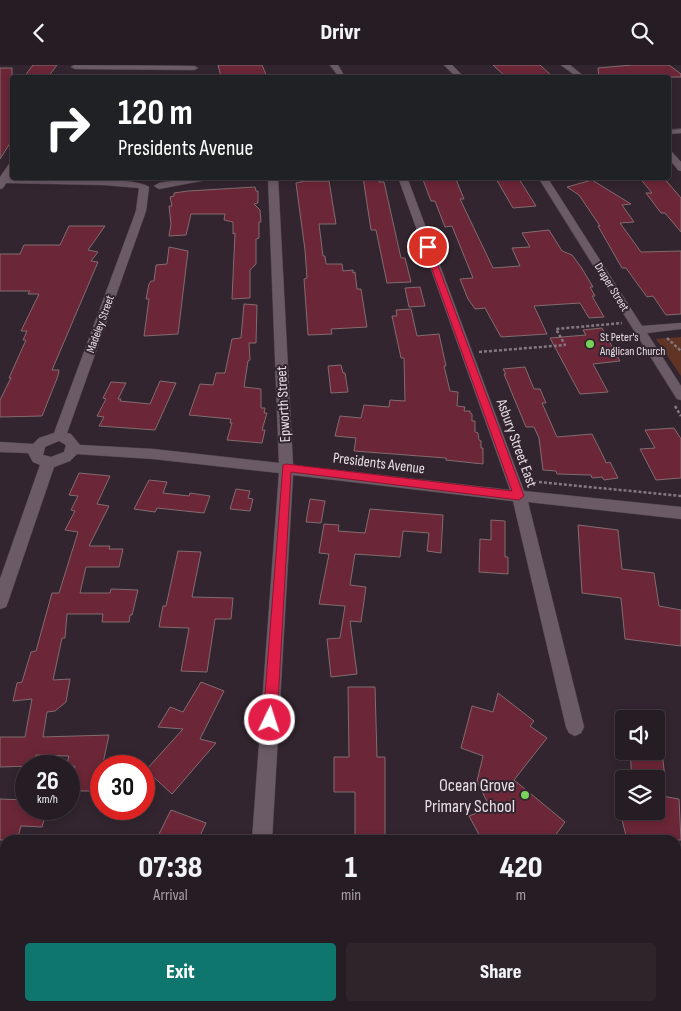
<!DOCTYPE html>
<html lang="en">
<head>
<meta charset="utf-8">
<style>
  :root { --surface:#261c23; --page:#2e252b; --text:#f1f3f6; --muted:#a4a1a6; --line:#423a41; --accent:#0f766e }
  body { margin:0; font-family:"Sofia Sans Condensed",sans-serif; background:var(--page); color:var(--text); height:100vh; display:flex; flex-direction:column; font-size:19px; white-space:nowrap }
  * { box-sizing:border-box; margin:0 }
  p { font-size:16px; color:var(--muted) }
  .icon { flex:none; width:28px; height:28px; fill:none; stroke:currentColor; stroke-width:2; stroke-linecap:round; stroke-linejoin:round }
  .map { position:relative; flex:1; overflow:hidden }
  .details { position:absolute; left:0px; top:770px; width:681px; height:176px; display:flex; flex-direction:column; background:var(--surface); border-radius:15px 15px 0 0; box-shadow:0 2px 8px #0003,0 0 0 1px var(--line) }
  .details>* { flex:none }
  .banner { position:absolute; left:10px; top:10px; width:661px; height:105px; border-radius:5px; box-shadow:0 2px 8px #0003,0 0 0 1px var(--line); background:#202124; color:#fff; overflow:hidden }
  .fabs { position:absolute; left:615px; top:645px; display:grid; gap:10px }
  .fabs a { display:grid; place-items:center; width:50px; height:50px; border-radius:5px; background:var(--surface); box-shadow:0 2px 8px #0003,0 0 0 1px var(--line); font-size:25px }
  .speed { position:absolute; left:15px; top:690px; display:flex; gap:10px; font-size:25px; font-weight:700; text-align:center }
  .speed>* { display:grid; place-content:center; width:65px; height:65px; border-radius:50%; background:var(--surface); box-shadow:0 2px 8px #0003,0 0 0 1px var(--line); line-height:1 }
  .speed small { font-size:12px; font-weight:400 }
  .speed .limit { border:8px solid #d22; background:#fff; color:#111 }
  .pin { position:absolute; display:grid; place-items:center; width:42px; height:42px; color:#fff; margin:-21px; border:2px solid #fff; border-radius:50%; box-shadow:0 1px 5px #0007 }
  .me { position:absolute; width:55px; margin:-28px; rotate:4deg; stroke-linejoin:round; filter:drop-shadow(0 0 4px #0008) }
  .turn { display:flex; align-items:center; gap:18px; height:105px; padding:0 25px; font-size:22px }
  .turn .icon { width:65px; height:65px; stroke-width:2.5 }
  .turn b { display:block; font-size:35px; line-height:42px }
  .eta { display:flex; justify-content:space-evenly; align-items:center; height:85px; text-align:center }
  .eta b { font-size:30px; font-weight:800; line-height:35px }
  .primary-button { display:flex; gap:10px; margin-top:auto; padding:10px 25px }
  .primary-button a { flex:1; height:58px; border-radius:5px; background:var(--accent); color:#fff; font-size:20px; font-weight:800; line-height:58px; text-align:center }
  .primary-button a+a { background:var(--page); color:var(--text) }
  header { display:flex; justify-content:space-between; align-items:center; height:65px; padding:0 25px; background:var(--surface); font-size:22px; font-weight:800 }
  .map>svg:first-child { display:block }
  .green { fill:#613526 }
  .building { fill:#6b2637; stroke:#826c70 }
  .lines { fill:none; stroke-linecap:round; stroke-linejoin:round }
  .minor-casing { stroke:#50444d; stroke-width:1 }
  .path { stroke:#847881; stroke-width:2.5; stroke-dasharray:3 2; stroke-linecap:butt }
  .minor { fill:#6b5b67; fill-rule:evenodd }
  .route { fill:#e11d48; stroke:#92132f }
  .poi-dot { fill:#78d259; stroke:#32252f; stroke-width:2 }
  .labels { text-anchor:middle; stroke-width:4; stroke-linejoin:round; paint-order:stroke }
  .far-street-label { font-size:12px; fill:#e9dfe6; stroke:#32252f }
  .far-poi-label { font-size:12px; fill:#e9dfe6; stroke:#32252f; text-anchor:start }
  .street-label { font-size:15px; fill:#e9dfe6; stroke:#32252f }
  .near-poi-label { font-size:18px; fill:#e9dfe6; stroke:#32252f; text-anchor:end }
</style>
</head>
<body>
<header><svg class="icon" aria-label="back" viewBox="0 0 24 24"><path d="M15 5l-7 7 7 7"/></svg>Drivr<svg class="icon" aria-label="search" viewBox="0 0 24 24"><circle cx="10" cy="10" r="6"/><path d="M15 15l6 6"/></svg></header>
<div class="map">
<svg width="681" height="946" viewBox="0 0 681 946">
  <rect width="100%" height="100%" fill="#32252f"/>
  <path class="green" d="M 681,272 L 681,311 L 656,274 Z"/>
  <g class="building">
    <path d="M 33,0 L 57,0 L 48,12 L 24,12 Z"/>
    <path d="M 218,0 L 262,0 L 267,12 L 221,12 Z"/>
    <path d="M 493,0 L 540,0 L 553,12 L 506,12 Z"/>
    <path d="M 632,0 L 669,0 L 681,9 L 681,12 L 599,12 L 598,3 Z"/>
    <path d="M 0,3 L 12,3 L 12,75 L 0,94 Z"/>
    <path d="M 363,112 L 378,112 L 379,117 L 384,117 L 401,193 L 405,193 L 411,217 L 387,218 L 376,165 L 371,165 Z"/>
    <path d="M 422,112 L 455,112 L 464,134 L 460,134 L 493,203 L 520,201 L 512,183 L 530,182 L 522,168 L 549,165 L 562,186 L 572,190 L 581,202 L 593,222 L 590,222 L 595,231 L 592,231 L 604,252 L 589,253 L 580,238 L 534,241 L 547,269 L 501,272 L 485,243 L 475,244 L 468,234 L 460,214 L 473,213 L 452,161 L 445,162 L 435,136 L 431,136 Z"/>
    <path d="M 495,112 L 519,114 L 536,141 L 513,143 Z"/>
    <path d="M 639,112 L 663,112 L 681,133 L 681,167 L 665,148 L 661,148 L 646,128 L 652,128 Z"/>
    <path d="M 592,115 L 631,139 L 622,140 L 634,157 L 620,158 L 641,187 L 681,186 L 681,249 L 666,250 L 653,231 L 647,232 L 626,203 L 622,203 L 598,161 L 600,161 L 579,130 L 567,122 Z"/>
    <path d="M 305,116 L 329,116 L 336,159 L 319,159 L 323,191 L 325,191 L 326,199 L 342,199 L 343,206 L 353,205 L 353,208 L 355,207 L 357,224 L 361,224 L 367,262 L 331,264 L 332,269 L 308,270 L 304,214 L 307,213 L 305,185 L 296,118 Z"/>
    <path d="M 255,122 L 256,126 L 258,126 L 258,138 L 254,139 L 260,145 L 261,157 L 259,157 L 259,173 L 256,174 L 256,199 L 250,205 L 250,233 L 232,234 L 235,168 L 233,169 L 233,157 L 224,155 L 225,149 L 191,149 L 186,170 L 169,171 L 171,159 L 169,141 L 172,141 L 170,132 L 174,131 L 174,128 L 188,126 Z"/>
    <path d="M 69,161 L 105,161 L 88,185 L 98,187 L 91,196 L 98,197 L 52,305 L 59,305 L 58,311 L 42,351 L 0,352 L 0,335 L 11,313 L 9,313 L 26,275 L 23,275 L 27,266 L 21,266 L 39,229 L 28,229 L 30,226 L 0,226 L 0,189 L 20,189 L 24,180 L 60,180 Z"/>
    <path d="M 169,182 L 188,186 L 178,269 L 144,271 L 149,234 L 146,234 L 149,219 L 151,216 L 154,216 L 156,200 L 167,199 Z"/>
    <path d="M 420,222 L 425,241 L 409,242 L 405,223 Z"/>
    <path d="M 244,239 L 257,240 L 256,278 L 249,278 L 250,295 L 248,296 L 244,322 L 261,324 L 261,343 L 265,343 L 264,348 L 267,348 L 262,365 L 265,365 L 262,378 L 227,375 L 232,358 L 230,358 L 231,354 L 189,350 L 200,319 L 213,320 L 216,308 L 225,308 L 232,274 L 241,273 Z"/>
    <path d="M 411,244 L 417,271 L 439,269 L 446,301 L 444,301 L 450,326 L 458,327 L 457,341 L 465,342 L 464,346 L 470,346 L 470,348 L 472,349 L 472,356 L 475,356 L 475,367 L 478,368 L 479,375 L 481,376 L 481,383 L 483,383 L 483,399 L 446,395 L 446,393 L 354,386 L 356,373 L 335,371 L 340,351 L 361,353 L 364,340 L 389,342 L 390,335 L 405,336 L 404,293 L 401,293 L 392,251 L 397,251 L 396,245 Z"/>
    <path d="M 602,263 L 620,296 L 593,299 L 608,327 L 580,329 L 550,273 L 586,270 L 583,265 Z"/>
    <path d="M 341,300 L 343,308 L 345,308 L 348,327 L 331,328 L 328,301 Z"/>
    <path d="M 525,302 L 534,324 L 540,324 L 546,338 L 542,338 L 557,372 L 592,369 L 605,395 L 606,398 L 610,397 L 618,413 L 604,415 L 602,412 L 592,413 L 591,410 L 557,409 L 556,406 L 543,405 L 539,373 L 534,362 L 526,362 L 504,309 L 506,309 L 503,304 Z"/>
    <path d="M 160,316 L 176,318 L 155,365 L 99,361 L 104,352 L 97,351 L 106,334 L 103,333 L 111,317 L 126,318 L 118,334 L 121,334 L 120,336 L 150,339 Z"/>
    <path d="M 674,363 L 681,374 L 681,413 L 656,415 L 640,384 L 655,383 L 645,365 Z"/>
    <path d="M 79,408 L 110,411 L 97,439 L 109,441 L 89,481 L 110,481 L 109,484 L 123,484 L 119,502 L 86,502 L 80,528 L 110,528 L 111,524 L 138,525 L 132,550 L 130,550 L 129,557 L 102,557 L 103,549 L 67,549 L 65,573 L 62,573 L 53,615 L 70,614 L 66,637 L 55,646 L 47,647 L 43,672 L 109,670 L 100,712 L 95,712 L 92,726 L 72,726 L 76,707 L 73,708 L 75,701 L 66,701 L 69,691 L 36,690 L 32,701 L 0,702 L 0,672 L 25,672 L 32,634 L 13,636 L 17,618 L 22,617 L 31,587 L 36,586 L 52,528 L 59,528 L 78,467 L 65,465 L 75,446 L 71,445 L 78,431 L 69,430 Z"/>
    <path d="M 149,415 L 167,417 L 163,428 L 189,431 L 190,428 L 210,431 L 204,448 L 157,443 L 155,447 L 134,444 Z"/>
    <path d="M 236,424 L 250,426 L 248,433 L 253,434 L 250,446 L 230,444 Z"/>
    <path d="M 310,434 L 325,436 L 321,458 L 306,457 Z"/>
    <path d="M 370,444 L 443,450 L 441,488 L 427,486 L 429,468 L 403,466 L 400,492 L 355,489 L 350,520 L 366,522 L 361,557 L 350,556 L 357,609 L 331,612 L 327,574 L 340,573 L 345,541 L 319,539 L 329,489 L 319,488 L 324,459 L 339,460 L 338,466 L 365,468 Z"/>
    <path d="M 491,455 L 505,456 L 505,492 L 508,492 L 508,509 L 479,507 L 480,474 L 491,475 Z"/>
    <path d="M 578,460 L 618,465 L 622,504 L 654,508 L 659,541 L 681,545 L 681,581 L 625,574 L 621,533 L 582,528 Z"/>
    <path d="M 178,486 L 201,487 L 192,532 L 233,533 L 231,554 L 215,554 L 207,607 L 181,606 L 189,563 L 159,562 L 163,541 L 166,541 Z"/>
    <path d="M 201,617 L 224,626 L 200,674 L 216,678 L 172,729 L 146,705 L 183,664 L 158,662 L 170,642 L 183,647 Z"/>
    <path d="M 348,622 L 375,622 L 377,692 L 385,692 L 385,775 L 355,775 L 355,727 L 334,727 L 334,692 L 349,692 Z"/>
    <path d="M 498,628 L 534,656 L 530,661 L 547,673 L 514,715 L 565,757 L 552,775 L 482,775 L 469,751 L 490,743 L 477,716 L 483,691 L 461,683 L 472,641 L 493,647 Z"/>
    <path d="M 630,686 L 662,686 L 665,714 L 632,714 Z"/>
    <path d="M 656,730 L 679,734 L 681,775 L 627,775 L 620,746 L 656,746 Z"/>
    <path d="M 0,734 L 26,735 L 26,744 L 47,744 L 42,762 L 21,761 L 17,775 L 0,775 Z"/>
    <path d="M 171,745 L 206,758 L 198,775 L 156,775 Z"/>
  </g>
  <g class="lines">
    <defs>
      <g id="minor">
        <path d="M 74,0 L 194,1 L 198,3 L 194,5 L 75,4 L 71,2 Z"/>
        <path d="M 330,0 L 338,0 L 345,12 L 339,12 Z"/>
        <path d="M 444,0 L 452,0 L 464,12 L 456,12 Z"/>
        <path d="M 561,0 L 570,0 L 585,12 L 577,12 Z"/>
        <path d="M 681,64 L 681,68 L 669,69 L 669,65 Z"/>
        <path d="M 669,86 L 672,87 L 681,97 L 681,106 L 678,105 L 669,94 Z"/>
        <path d="M 12,98 L 12,108 L 10,112 C 33,113 135,111 149,122 L 146,146 L 67,368 L 71,369 L 80,380 L 153,384 L 279,398 L 268,112 L 278,112 L 293,400 L 510,425 L 398,112 L 407,112 L 524,426 L 681,442 L 681,454 L 528,437 L 584,662 L 581,668 L 575,671 L 569,668 L 566,662 L 513,436 L 293,410 L 272,775 L 252,775 L 279,408 L 153,394 L 77,389 L 70,396 L 54,402 L 8,537 L 6,542 L 0,544 L 0,514 L 40,400 L 33,397 L 28,388 L 0,387 L 0,377 L 33,379 L 39,373 L 54,368 L 136,146 L 139,123 L 104,120 L 6,118 L 3,123 L 0,124 L 0,112 L 9,99 ZM 59,376 L 66,380 L 64,387 L 51,392 L 43,390 L 45,382 Z"/>
        <path d="M 197,112 L 222,112 L 159,124 L 154,121 L 159,118 Z"/>
        <path d="M 538,112 L 547,112 L 642,261 L 681,258 L 681,264 L 647,268 L 681,321 L 681,335 L 677,334 Z"/>
        <rect x="240" y="941" width="22" height="5"/>
      </g>
    </defs>
    <use href="#minor" class="minor-casing"/>
    <g class="path">
      <path d="M 667,273 L 681,286"/>
      <path d="M 479,287 L 565,280 L 556,264 L 622,258"/>
      <path d="M 675,341 L 681,351"/>
      <path d="M 529,416 L 681,431"/>
    </g>
    <use href="#minor" class="minor"/>
  </g>
  <path class="route" d="M 425,180 L 431,182 L 524,431 L 519,435 L 291,407 L 277,655 L 275,660 L 270,662 L 265,660 L 263,655 L 283,400 L 286,399 L 512,426 L 424,182 Z"/>
  <g class="poi-dot">
    <circle cx="590" cy="279" r="5"/>
    <circle cx="525" cy="730" r="5"/>
  </g>
  <g class="labels">
    <g class="far-street-label">
      <text transform="translate(612 222) rotate(58)" y="4">Draper Street</text>
      <text transform="translate(100 259) rotate(-70)" y="4">Madeley Street</text>
    </g>
    <g class="far-poi-label">
      <text x="600" y="276">St Peter's<tspan x="600" dy="14">Anglican Church</tspan></text>
    </g>
    <g class="street-label">
      <text transform="translate(283 339) rotate(-93)" y="5">Epworth Street</text>
      <text transform="translate(517 378) rotate(70)" y="5">Asbury Street East</text>
      <text transform="translate(379 398) rotate(7)" y="5">Presidents Avenue</text>
    </g>
    <g class="near-poi-label">
      <text x="515" y="726">Ocean Grove<tspan x="515" dy="21">Primary School</tspan></text>
    </g>
  </g>
</svg>
<div class="fabs">
<a><svg class="icon" aria-label="sound" viewBox="0 0 24 24"><path d="M4 9h4l5-4v14l-5-4H4zM17 9q2 3 0 6"/></svg></a>
<a><svg class="icon" aria-label="layers" viewBox="0 0 24 24"><path d="M12 4l9 5-9 5-9-5zM3 14l9 5 9-5"/></svg></a>
</div>
<div class="speed"><div>26<small>km/h</small></div><div class="limit">30</div></div>
<div class="pin" style="left:428px;top:182px;background:#d93025"><svg class="icon" aria-label="arrive" viewBox="0 0 24 24"><path d="M6 21V4h12l-3 4 3 4H6"/></svg></div>
<svg class="me" style="left:270px;top:655px" viewBox="-20 -20 40 40"><circle r="17" fill="#e11d48" stroke="#fff" stroke-width="3"/><path d="M0-11L8 9 0 5-8 9z" fill="#fff"/></svg>
<div class="banner">
<div class="turn"><svg class="icon" aria-label="right" viewBox="0 0 24 24"><path d="M7 20v-9h11M14 6l5 5-5 5"/></svg><div><b>120 m</b>Presidents Avenue</div></div>
</div>
<section class="details">
<div class="eta">
<div><b>07:38</b><p>Arrival</p></div>
<div><b>1</b><p>min</p></div>
<div><b>420</b><p>m</p></div>
</div>
<div class="primary-button"><a>Exit</a><a>Share</a></div>
</section>
</div>
</body>
</html>
